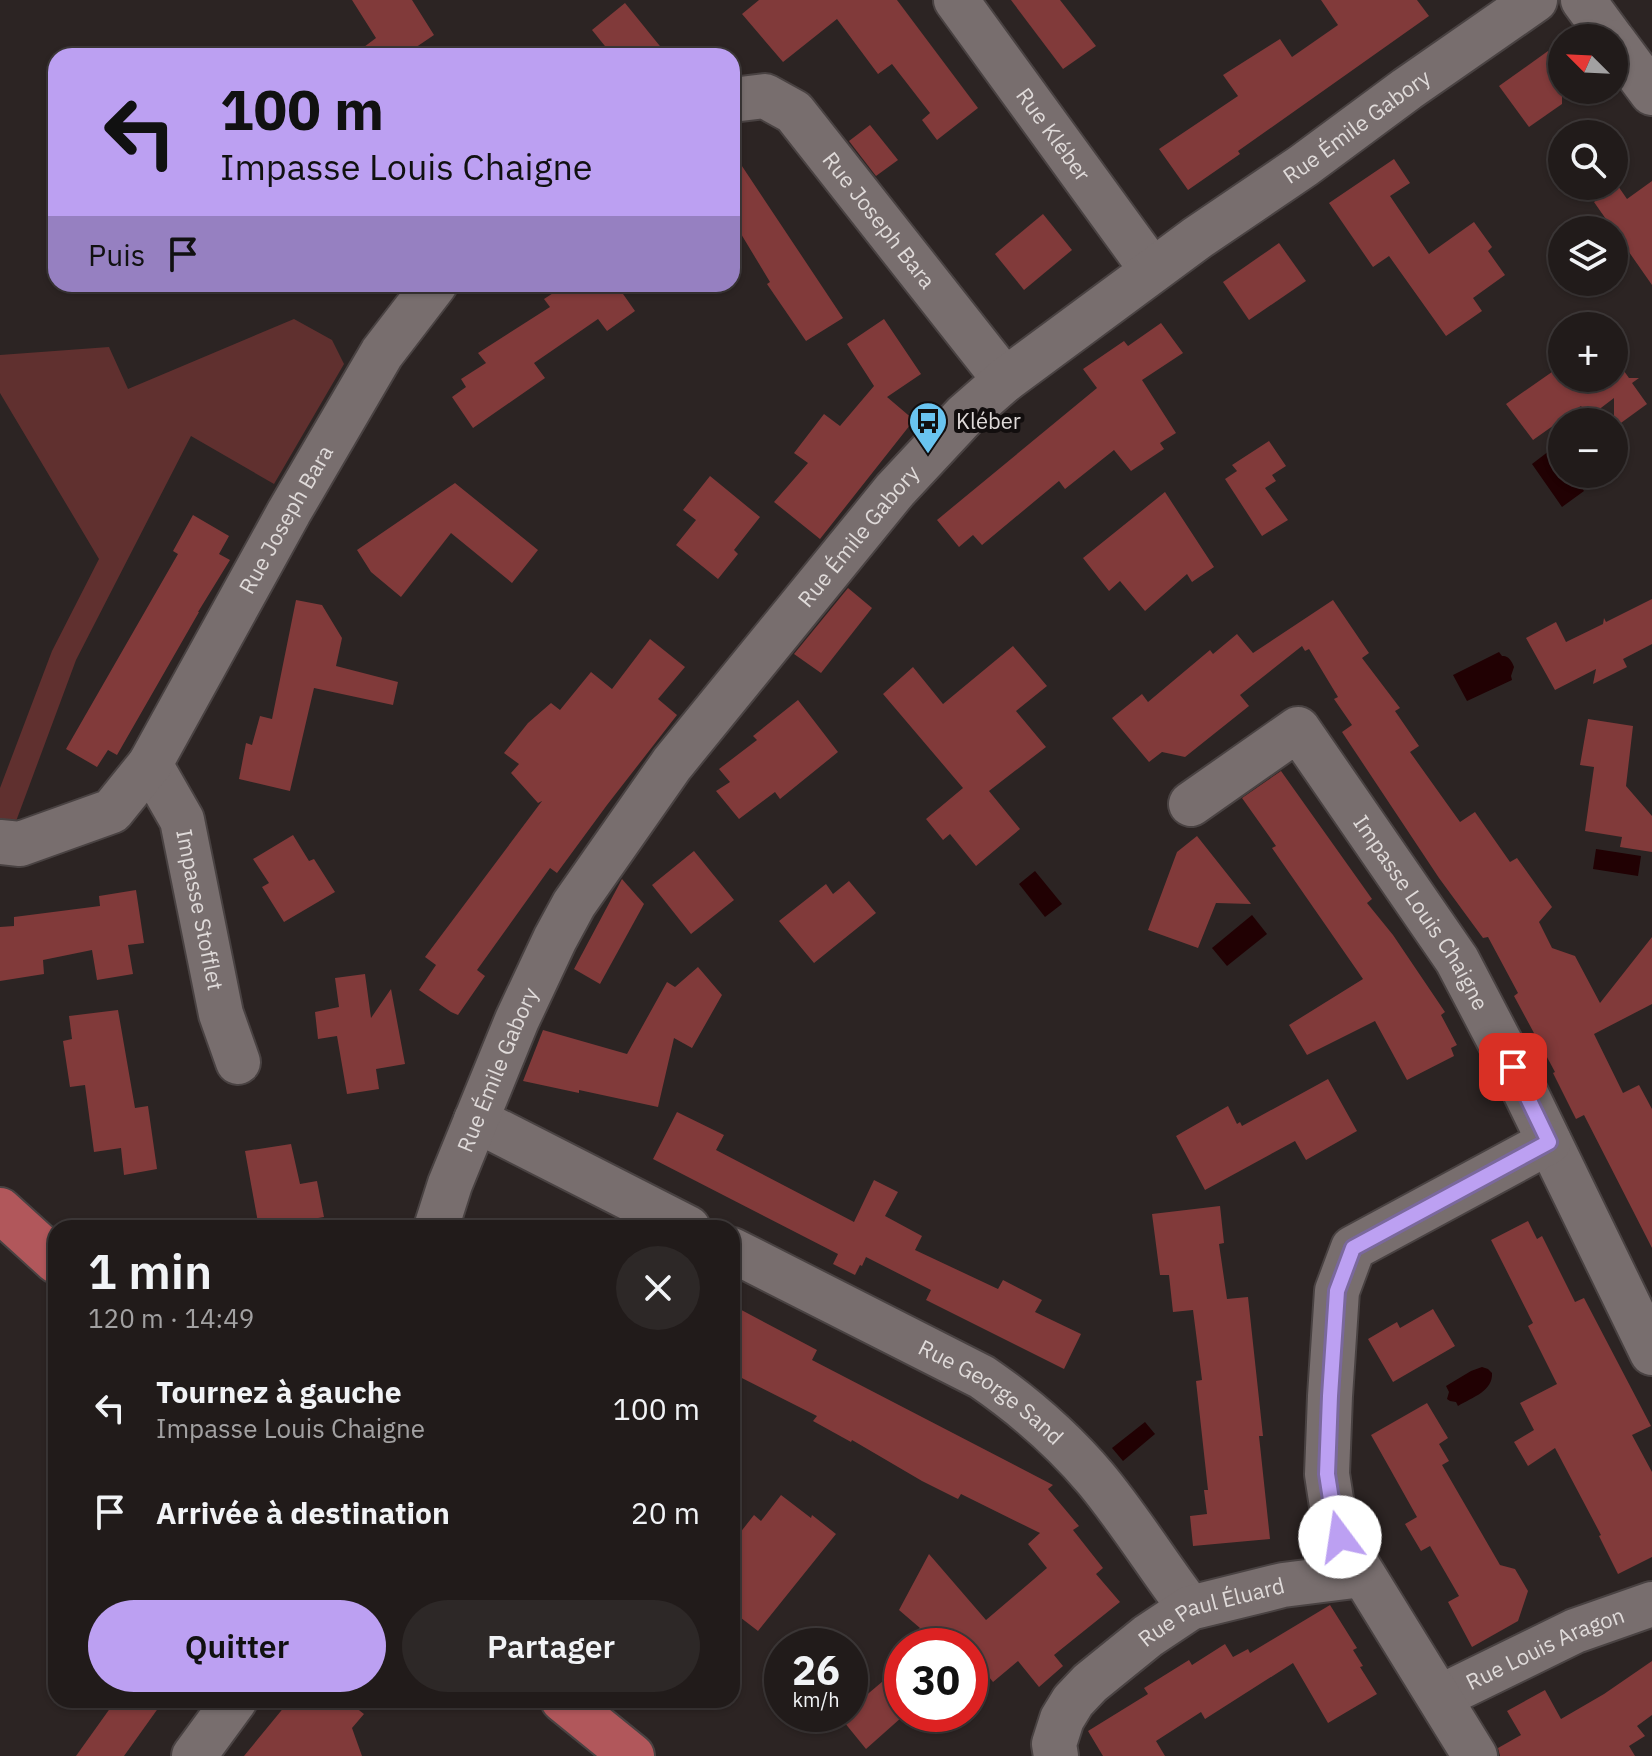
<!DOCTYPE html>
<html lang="fr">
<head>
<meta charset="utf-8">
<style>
  :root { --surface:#211b1a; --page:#2d2827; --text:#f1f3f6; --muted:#a2a1a2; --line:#3e3939; --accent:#bca0f2 }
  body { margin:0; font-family:"IBM Plex Sans",sans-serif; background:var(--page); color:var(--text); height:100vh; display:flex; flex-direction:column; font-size:30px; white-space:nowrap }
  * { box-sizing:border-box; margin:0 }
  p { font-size:26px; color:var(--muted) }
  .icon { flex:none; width:44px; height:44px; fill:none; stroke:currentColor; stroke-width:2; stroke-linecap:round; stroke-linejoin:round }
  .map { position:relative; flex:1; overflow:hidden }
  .drawer { position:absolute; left:48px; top:1220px; width:692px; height:488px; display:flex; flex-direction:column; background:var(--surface); border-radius:24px; box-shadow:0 2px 6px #0004,0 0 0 2px var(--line) }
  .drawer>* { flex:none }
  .hud { position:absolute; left:48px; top:48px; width:692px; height:244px; border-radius:24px; box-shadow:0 2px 6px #0004,0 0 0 2px var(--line); background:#bca0f2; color:#111; overflow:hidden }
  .needle { width:52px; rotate:294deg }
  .buttons { position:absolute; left:1548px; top:24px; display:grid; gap:16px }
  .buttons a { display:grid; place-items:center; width:80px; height:80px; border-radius:50%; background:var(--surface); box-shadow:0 2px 6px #0004,0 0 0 2px var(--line); font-size:40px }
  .speed { position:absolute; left:764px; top:1628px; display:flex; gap:16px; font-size:40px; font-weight:700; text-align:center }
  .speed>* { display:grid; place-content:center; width:104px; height:104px; border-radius:50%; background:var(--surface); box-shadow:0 2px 6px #0004,0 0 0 2px var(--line); line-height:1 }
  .speed small { font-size:20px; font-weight:400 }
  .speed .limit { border:12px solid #d22; background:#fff; color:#111 }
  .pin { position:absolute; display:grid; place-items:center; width:68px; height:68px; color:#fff; margin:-34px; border-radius:16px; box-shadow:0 4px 12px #0006 }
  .me { position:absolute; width:88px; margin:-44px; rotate:346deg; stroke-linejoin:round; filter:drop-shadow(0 0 6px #0008) }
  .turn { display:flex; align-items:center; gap:28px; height:168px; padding:0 40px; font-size:36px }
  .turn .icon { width:104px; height:104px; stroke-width:2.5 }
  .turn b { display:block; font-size:56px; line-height:68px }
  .then { display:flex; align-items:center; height:76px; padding:0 40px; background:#0003; gap:16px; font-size:30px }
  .round { display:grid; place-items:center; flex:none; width:84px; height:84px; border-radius:42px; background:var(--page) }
  .head { display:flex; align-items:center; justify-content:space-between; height:136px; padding:0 40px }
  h1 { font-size:48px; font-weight:600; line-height:60px }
  .primary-button { display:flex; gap:16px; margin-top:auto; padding:16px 40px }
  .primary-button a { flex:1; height:92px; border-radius:48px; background:var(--accent); color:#111; font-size:32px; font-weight:600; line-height:92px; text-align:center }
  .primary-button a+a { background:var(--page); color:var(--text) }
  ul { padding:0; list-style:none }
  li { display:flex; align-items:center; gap:24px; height:104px; padding:0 40px }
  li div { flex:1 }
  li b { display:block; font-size:30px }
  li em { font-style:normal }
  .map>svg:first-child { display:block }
  .green { fill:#60302f }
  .water { fill:#210103 }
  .building { fill:#813a3a }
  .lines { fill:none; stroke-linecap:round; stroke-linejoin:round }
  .minor-casing { stroke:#494242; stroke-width:48 }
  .major-casing { stroke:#494242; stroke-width:48 }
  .minor { stroke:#786e6e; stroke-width:44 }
  .major { stroke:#b1575b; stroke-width:44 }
  .route-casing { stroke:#7a689d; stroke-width:20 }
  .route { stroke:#bca0f2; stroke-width:14 }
  .labels { text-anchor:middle; stroke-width:8; stroke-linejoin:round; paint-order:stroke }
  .street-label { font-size:22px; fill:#dfdad9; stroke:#120e0e }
  .poi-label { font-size:22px; fill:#dfdad9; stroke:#120e0e; text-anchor:start }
</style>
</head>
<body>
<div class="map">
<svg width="1652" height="1756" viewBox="0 0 1652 1756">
  <rect width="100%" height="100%" fill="#2c2423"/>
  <path class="green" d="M 294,319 L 332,340 L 344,364 L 274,484 L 191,436 L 76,660 L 15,824 L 0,824 L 0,788 L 52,651 L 99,559 L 0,393 L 0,355 L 109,347 L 128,389 Z"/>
  <g class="water">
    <path d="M 1553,448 L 1562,461 L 1562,474 L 1572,474 L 1584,491 L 1562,507 L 1532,464 Z"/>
    <path d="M 1499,652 L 1502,656 C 1508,655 1512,661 1514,667 L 1511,676 L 1512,680 L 1467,701 L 1453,675 Z"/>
    <path d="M 1596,849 L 1641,856 L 1638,876 L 1593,869 Z"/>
    <path d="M 1035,871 L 1062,904 L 1045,917 L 1019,884 Z"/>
    <path d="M 1252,915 L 1267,934 L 1227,966 L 1212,948 Z"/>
    <path d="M 1482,1367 L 1488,1369 L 1492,1373 C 1493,1391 1473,1397 1458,1406 L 1456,1402 L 1450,1401 L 1447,1399 L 1449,1392 L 1446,1386 L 1471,1371 Z"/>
    <path d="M 1145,1422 L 1155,1434 L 1123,1461 L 1112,1448 Z"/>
  </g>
  <g class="building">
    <path d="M 352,0 L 412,0 L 434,35 L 403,56 L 352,56 L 376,38 Z"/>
    <path d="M 759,0 L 897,0 L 978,108 L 937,140 L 922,120 L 930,113 L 892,64 L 878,74 L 837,19 L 783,62 L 742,14 Z"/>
    <path d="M 1011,0 L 1060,0 L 1096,46 L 1063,69 Z"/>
    <path d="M 1321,0 L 1417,0 L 1429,16 L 1238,151 L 1240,154 L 1188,190 L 1159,149 L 1238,96 L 1223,75 L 1280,39 L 1292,57 L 1338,25 Z"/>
    <path d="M 625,3 L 668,56 L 613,56 L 592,30 Z"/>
    <path d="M 1548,51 L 1562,70 L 1562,104 L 1529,127 L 1499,86 Z"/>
    <path d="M 870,125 L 898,160 L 876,176 L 849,141 Z"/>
    <path d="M 732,151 L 843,318 L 806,341 L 767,284 L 770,282 L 732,219 Z"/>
    <path d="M 1394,159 L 1410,183 L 1390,196 L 1429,254 L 1474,222 L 1492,247 L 1488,251 L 1505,275 L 1473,298 L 1482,311 L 1446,336 L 1389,256 L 1373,267 L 1329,203 Z"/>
    <path d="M 1652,181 L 1652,285 L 1594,202 L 1618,186 L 1627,199 Z"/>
    <path d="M 1043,214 L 1072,250 L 1024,290 L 995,254 Z"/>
    <path d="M 1279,243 L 1306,281 L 1249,320 L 1223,282 Z"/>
    <path d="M 567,284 L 616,284 L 635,311 L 607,331 L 598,319 L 534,363 L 545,378 L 473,428 L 452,397 L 466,387 L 461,379 L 486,363 L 478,353 L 550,307 L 544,299 Z"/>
    <path d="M 884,319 L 921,374 L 887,397 L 914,420 L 820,539 L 774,502 L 808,463 L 794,453 L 824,414 L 840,426 L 874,386 L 847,344 Z"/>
    <path d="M 1161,323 L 1183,353 L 1142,380 L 1176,433 L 1160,443 L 1164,449 L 1131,471 L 1114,450 L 1065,489 L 1059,481 L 982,545 L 973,535 L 959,547 L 937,520 L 1097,388 L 1083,369 L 1124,341 L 1128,346 Z"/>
    <path d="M 1614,357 L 1629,378 L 1639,378 L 1632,383 L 1647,404 L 1614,428 L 1614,398 L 1589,417 L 1581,406 L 1533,440 L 1506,404 L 1562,365 L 1562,378 L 1614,378 Z"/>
    <path d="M 1269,441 L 1286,466 L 1272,475 L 1276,481 L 1265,488 L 1288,520 L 1262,536 L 1225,479 L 1237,471 L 1232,465 Z"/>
    <path d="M 710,476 L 760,517 L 734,550 L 738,554 L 718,579 L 676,545 L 696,520 L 683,510 Z"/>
    <path d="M 455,483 L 538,550 L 512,583 L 451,533 L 401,597 L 371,572 L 357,550 Z"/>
    <path d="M 1165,492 L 1214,567 L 1192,582 L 1187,574 L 1145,611 L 1120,581 L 1109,591 L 1083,558 Z"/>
    <path d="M 193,515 L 229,536 L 219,554 L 230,560 L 198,612 L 199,612 L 117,755 L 108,750 L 97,767 L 66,749 L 178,554 L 173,551 Z"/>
    <path d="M 848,588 L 872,608 L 821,673 L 794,654 Z"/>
    <path d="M 1652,599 L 1652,644 L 1623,659 L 1627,667 L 1593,684 L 1596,669 L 1555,690 L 1526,638 L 1556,622 L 1566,642 L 1603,624 L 1604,618 L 1606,622 Z"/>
    <path d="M 296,600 L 322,605 L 342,638 L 336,666 L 398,682 L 393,705 L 314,688 L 290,791 L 239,779 L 246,743 L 252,745 L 260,716 L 272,719 Z"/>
    <path d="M 1333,600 L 1369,653 L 1362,658 L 1400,708 L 1395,711 L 1419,746 L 1410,752 L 1460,822 L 1475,812 L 1510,862 L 1517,858 L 1552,907 L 1539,922 L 1552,948 L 1575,956 L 1600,1003 L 1652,937 L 1652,1004 L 1594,1034 L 1623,1093 L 1639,1085 L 1652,1109 L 1652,1248 L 1584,1115 L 1576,1119 L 1553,1073 L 1555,1072 L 1514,996 L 1518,993 L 1488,937 L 1483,938 L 1439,878 L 1342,732 L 1352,725 L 1334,699 L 1338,697 L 1309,649 L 1305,651 L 1302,646 L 1240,695 L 1249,706 L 1185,757 L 1162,752 L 1149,762 L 1112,718 L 1142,694 L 1148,702 L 1210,650 L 1213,654 L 1237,634 L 1253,653 Z"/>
    <path d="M 650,639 L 685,667 L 658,699 L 677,715 L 607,805 L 557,873 L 550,868 L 477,970 L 485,976 L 458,1015 L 451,1012 L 419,990 L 436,965 L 425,957 L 542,801 L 538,803 L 511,773 L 519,764 L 504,753 L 528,723 L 551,703 L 560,710 L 591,672 L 612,689 Z"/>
    <path d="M 1013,646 L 1047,686 L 1016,711 L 1046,747 L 989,791 L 1020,829 L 976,866 L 950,834 L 943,840 L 926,819 L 963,788 L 883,694 L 913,667 L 943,704 Z"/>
    <path d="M 798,700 L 838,752 L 780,799 L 775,792 L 739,819 L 716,791 L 730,782 L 719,769 L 757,740 L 753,736 Z"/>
    <path d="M 1588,719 L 1633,726 L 1626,786 L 1652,816 L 1652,852 L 1620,847 L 1622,837 L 1585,831 L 1594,767 L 1580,765 Z"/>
    <path d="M 1281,771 L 1372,899 L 1367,903 L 1393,935 L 1445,1012 L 1441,1015 L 1457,1045 L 1451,1048 L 1454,1056 L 1407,1080 L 1375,1021 L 1307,1055 L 1289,1025 L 1363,979 L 1272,848 L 1276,846 L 1242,798 Z"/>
    <path d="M 293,835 L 309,861 L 314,859 L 335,892 L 284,922 L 262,887 L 269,883 L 253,859 Z"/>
    <path d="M 1197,836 L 1251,904 L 1216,903 L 1198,948 L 1148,930 L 1177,852 Z"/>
    <path d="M 694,851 L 734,900 L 691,934 L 652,885 Z"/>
    <path d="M 622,879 L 644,904 L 600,984 L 574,969 Z"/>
    <path d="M 849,881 L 876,913 L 814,963 L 779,921 L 826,884 L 833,894 Z"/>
    <path d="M 136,890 L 144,943 L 128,945 L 133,974 L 97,980 L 92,950 L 43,960 L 44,974 L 0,981 L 0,927 L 14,926 L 14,917 L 100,906 L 99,896 Z"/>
    <path d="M 698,967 L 722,995 L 692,1048 L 674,1038 L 658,1107 L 579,1090 L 579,1093 L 523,1081 L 543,1030 L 627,1054 L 667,982 L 675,987 Z"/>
    <path d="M 365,974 L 371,1018 L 391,989 L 405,1064 L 376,1069 L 379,1089 L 347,1094 L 337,1036 L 318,1039 L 315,1012 L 339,1007 L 335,978 Z"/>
    <path d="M 118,1010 L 135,1108 L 148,1106 L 157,1169 L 124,1175 L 121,1148 L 94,1152 L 85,1085 L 70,1087 L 63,1041 L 72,1039 L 69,1016 Z"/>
    <path d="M 1328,1079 L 1357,1131 L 1306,1160 L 1295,1141 L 1205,1190 L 1176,1136 L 1228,1106 L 1237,1124 L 1240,1122 L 1242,1126 Z"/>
    <path d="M 677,1112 L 724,1135 L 716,1150 L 854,1222 L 874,1180 L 898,1192 L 885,1216 L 922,1236 L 915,1250 L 998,1289 L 1003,1280 L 1042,1300 L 1035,1312 L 1081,1334 L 1064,1369 L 926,1300 L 931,1290 L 866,1257 L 862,1266 L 860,1265 L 855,1275 L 833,1264 L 838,1254 L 653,1159 Z"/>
    <path d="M 291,1144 L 300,1184 L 317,1181 L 324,1217 L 259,1228 L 245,1151 Z"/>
    <path d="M 1220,1206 L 1224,1243 L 1219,1244 L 1227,1299 L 1248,1297 L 1263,1436 L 1259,1436 L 1270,1539 L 1193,1546 L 1190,1516 L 1207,1514 L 1204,1490 L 1208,1490 L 1196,1381 L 1202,1380 L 1193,1310 L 1173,1312 L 1169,1275 L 1160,1275 L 1152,1214 Z"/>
    <path d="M 1528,1221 L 1537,1239 L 1542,1236 L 1575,1302 L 1584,1298 L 1651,1426 L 1632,1435 L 1652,1472 L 1652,1557 L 1618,1574 L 1599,1536 L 1601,1535 L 1555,1448 L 1528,1466 L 1514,1442 L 1534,1430 L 1520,1403 L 1557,1384 L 1528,1326 L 1533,1323 L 1491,1240 Z"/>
    <path d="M 732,1305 L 817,1350 L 812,1360 L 1053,1485 L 1048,1489 L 1079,1526 L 1073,1530 L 1103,1568 L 1096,1574 L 1120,1602 L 1054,1655 L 1063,1666 L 1039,1687 L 1018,1661 L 993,1682 L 985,1672 L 970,1683 L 970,1646 L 898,1646 L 920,1628 L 899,1610 L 929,1554 L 986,1620 L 1047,1568 L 1028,1544 L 1040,1533 L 961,1494 L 958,1499 L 922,1481 L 852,1440 L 851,1442 L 813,1421 L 817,1416 L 732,1373 Z"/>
    <path d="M 1433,1309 L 1455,1346 L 1393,1382 L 1368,1339 L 1397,1322 L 1400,1328 Z"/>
    <path d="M 1427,1403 L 1448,1438 L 1439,1444 L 1449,1461 L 1442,1465 L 1500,1565 L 1515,1569 L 1528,1591 L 1518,1621 L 1472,1647 L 1448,1602 L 1459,1596 L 1430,1546 L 1421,1551 L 1405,1524 L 1417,1517 L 1371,1435 Z"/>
    <path d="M 781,1495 L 811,1518 L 812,1515 L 836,1534 L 758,1631 L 732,1611 L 732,1543 L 754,1515 L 761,1521 Z"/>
    <path d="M 1330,1605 L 1357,1648 L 1353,1650 L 1363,1666 L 1360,1667 L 1377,1694 L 1328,1723 L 1293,1663 L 1205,1719 L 1201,1712 L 1156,1741 L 1165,1756 L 1103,1756 L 1088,1731 L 1148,1694 L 1144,1688 L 1189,1660 L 1192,1665 L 1225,1644 L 1233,1657 L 1248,1649 L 1250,1653 Z"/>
    <path d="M 1652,1661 L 1652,1715 L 1637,1726 L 1645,1736 L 1629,1746 L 1635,1756 L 1500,1756 L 1498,1748 L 1521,1735 L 1507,1711 L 1545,1690 L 1561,1719 L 1604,1694 Z"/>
    <path d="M 902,1665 L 902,1717 L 866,1749 L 840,1717 L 844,1714 L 850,1714 L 850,1709 Z"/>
    <path d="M 116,1700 L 164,1700 L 124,1756 L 76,1756 Z"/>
    <path d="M 290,1700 L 346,1700 L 364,1714 L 352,1728 L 362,1756 L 244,1756 Z"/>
  </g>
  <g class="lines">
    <defs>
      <g id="minor">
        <path id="s1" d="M 956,0 L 1152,270"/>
        <path d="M 1583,0 L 1611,38"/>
        <path d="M 1614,42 L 1652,93"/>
        <path id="s2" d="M 732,100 L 765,96 L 794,112 L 1005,380"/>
        <path id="s3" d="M 150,764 L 182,820 L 221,1014 L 238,1062"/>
        <path id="s4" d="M 1191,804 L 1298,729 L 1457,960 L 1513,1067 L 1652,1353"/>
        <path id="s5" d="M 0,842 L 20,844 L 112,811 L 150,764 L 289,512 L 382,353 L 435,284"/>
        <path d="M 476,1120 L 688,1228"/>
        <path id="s6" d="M 436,1228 L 450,1184 L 517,1020 L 555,939 L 574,904 L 672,764 L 895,490 L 965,415 L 1005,380 L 1197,238 L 1303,166 L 1407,89 L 1535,0"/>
        <path id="s7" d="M 732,1250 L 982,1377 C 1024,1406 1063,1440 1096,1479 C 1130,1520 1158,1566 1190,1608"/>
        <path id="s8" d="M 1440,1697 L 1575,1631 L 1652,1604"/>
        <path d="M 194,1756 L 235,1700"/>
        <path id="s9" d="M 1056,1756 L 1054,1744 L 1062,1719 L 1073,1701 L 1090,1683 L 1148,1636 L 1190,1608 L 1283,1585 L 1362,1575"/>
        <path d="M 1475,1756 L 1340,1537 L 1332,1506 L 1327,1474 L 1330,1396 L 1337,1291 L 1353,1248 L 1549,1142"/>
      </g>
      <g id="major">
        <path d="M 0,1210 L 56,1261"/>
        <path d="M 563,1700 L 632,1756"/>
      </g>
    </defs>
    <use href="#minor" class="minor-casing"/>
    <use href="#major" class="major-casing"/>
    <use href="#minor" class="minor"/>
    <use href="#major" class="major"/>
  </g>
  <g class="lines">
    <defs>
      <path id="route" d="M 1340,1537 L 1332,1506 L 1327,1474 L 1330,1396 L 1337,1291 L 1353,1248 L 1549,1142 L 1513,1067"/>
    </defs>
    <use href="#route" class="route-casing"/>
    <use href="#route" class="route"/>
  </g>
  <defs>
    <symbol id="bus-pin" viewBox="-11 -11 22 30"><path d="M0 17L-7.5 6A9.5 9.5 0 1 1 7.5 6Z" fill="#69c4f0" stroke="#120e0e"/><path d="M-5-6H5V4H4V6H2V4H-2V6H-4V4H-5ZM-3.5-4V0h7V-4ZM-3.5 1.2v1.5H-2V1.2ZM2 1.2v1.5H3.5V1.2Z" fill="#111"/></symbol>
  </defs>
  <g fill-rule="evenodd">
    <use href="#bus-pin" x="906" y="399" width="44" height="60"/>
  </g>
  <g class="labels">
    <g class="street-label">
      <text dy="8" stroke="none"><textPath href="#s6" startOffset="1466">Rue Émile Gabory</textPath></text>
      <text dy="8" stroke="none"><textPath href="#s1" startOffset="166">Rue Kléber</textPath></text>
      <text dy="8" stroke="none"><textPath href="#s2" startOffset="204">Rue Joseph Bara</textPath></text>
      <text dy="8" stroke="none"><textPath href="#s5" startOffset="458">Rue Joseph Bara</textPath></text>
      <text dy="8" stroke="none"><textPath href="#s6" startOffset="818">Rue Émile Gabory</textPath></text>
      <text dy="8" stroke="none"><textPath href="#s3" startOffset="156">Impasse Stofflet</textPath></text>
      <text dy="8" stroke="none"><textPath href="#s4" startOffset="352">Impasse Louis Chaigne</textPath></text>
      <text dy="8" stroke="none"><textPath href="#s6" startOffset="170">Rue Émile Gabory</textPath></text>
      <text dy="8" stroke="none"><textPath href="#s7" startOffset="296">Rue George Sand</textPath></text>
      <text dy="8" stroke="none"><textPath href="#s9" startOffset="228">Rue Paul Éluard</textPath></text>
      <text dy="8" stroke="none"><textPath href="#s8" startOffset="116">Rue Louis Aragon</textPath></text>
    </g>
    <g class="poi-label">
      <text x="956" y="429">Kléber</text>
    </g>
  </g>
</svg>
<div class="buttons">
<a><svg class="needle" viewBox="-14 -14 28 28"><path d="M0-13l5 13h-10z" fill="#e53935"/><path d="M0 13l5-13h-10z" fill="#a2a1a2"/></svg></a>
<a><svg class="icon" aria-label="search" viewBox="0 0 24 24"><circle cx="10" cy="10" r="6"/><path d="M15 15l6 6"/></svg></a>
<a><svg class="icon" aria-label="layers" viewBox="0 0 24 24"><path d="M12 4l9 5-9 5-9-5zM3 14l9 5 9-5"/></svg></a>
<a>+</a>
<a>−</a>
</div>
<div class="speed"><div>26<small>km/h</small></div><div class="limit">30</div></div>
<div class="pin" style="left:1513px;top:1067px;background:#d93025"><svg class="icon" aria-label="arrive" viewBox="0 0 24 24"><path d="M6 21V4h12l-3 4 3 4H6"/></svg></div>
<svg class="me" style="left:1340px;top:1537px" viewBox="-20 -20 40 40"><circle r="19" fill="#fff"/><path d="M0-13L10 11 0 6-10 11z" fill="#bca0f2"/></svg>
<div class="hud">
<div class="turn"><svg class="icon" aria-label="left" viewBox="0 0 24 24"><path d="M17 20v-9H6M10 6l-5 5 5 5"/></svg><div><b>100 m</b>Impasse Louis Chaigne</div></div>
<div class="then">Puis<svg class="icon" aria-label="arrive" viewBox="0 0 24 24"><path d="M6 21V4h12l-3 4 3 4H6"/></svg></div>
</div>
<section class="drawer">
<div class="head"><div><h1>1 min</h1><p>120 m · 14:49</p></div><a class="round"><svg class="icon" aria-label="close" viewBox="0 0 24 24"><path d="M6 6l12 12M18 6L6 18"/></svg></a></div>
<ul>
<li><svg class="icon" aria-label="left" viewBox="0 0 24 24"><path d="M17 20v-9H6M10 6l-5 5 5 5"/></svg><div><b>Tournez à gauche</b><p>Impasse Louis Chaigne</p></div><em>100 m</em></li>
<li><svg class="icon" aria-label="arrive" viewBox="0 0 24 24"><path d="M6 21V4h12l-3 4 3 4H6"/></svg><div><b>Arrivée à destination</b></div><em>20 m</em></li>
</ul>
<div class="primary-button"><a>Quitter</a><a>Partager</a></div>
</section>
</div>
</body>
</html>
